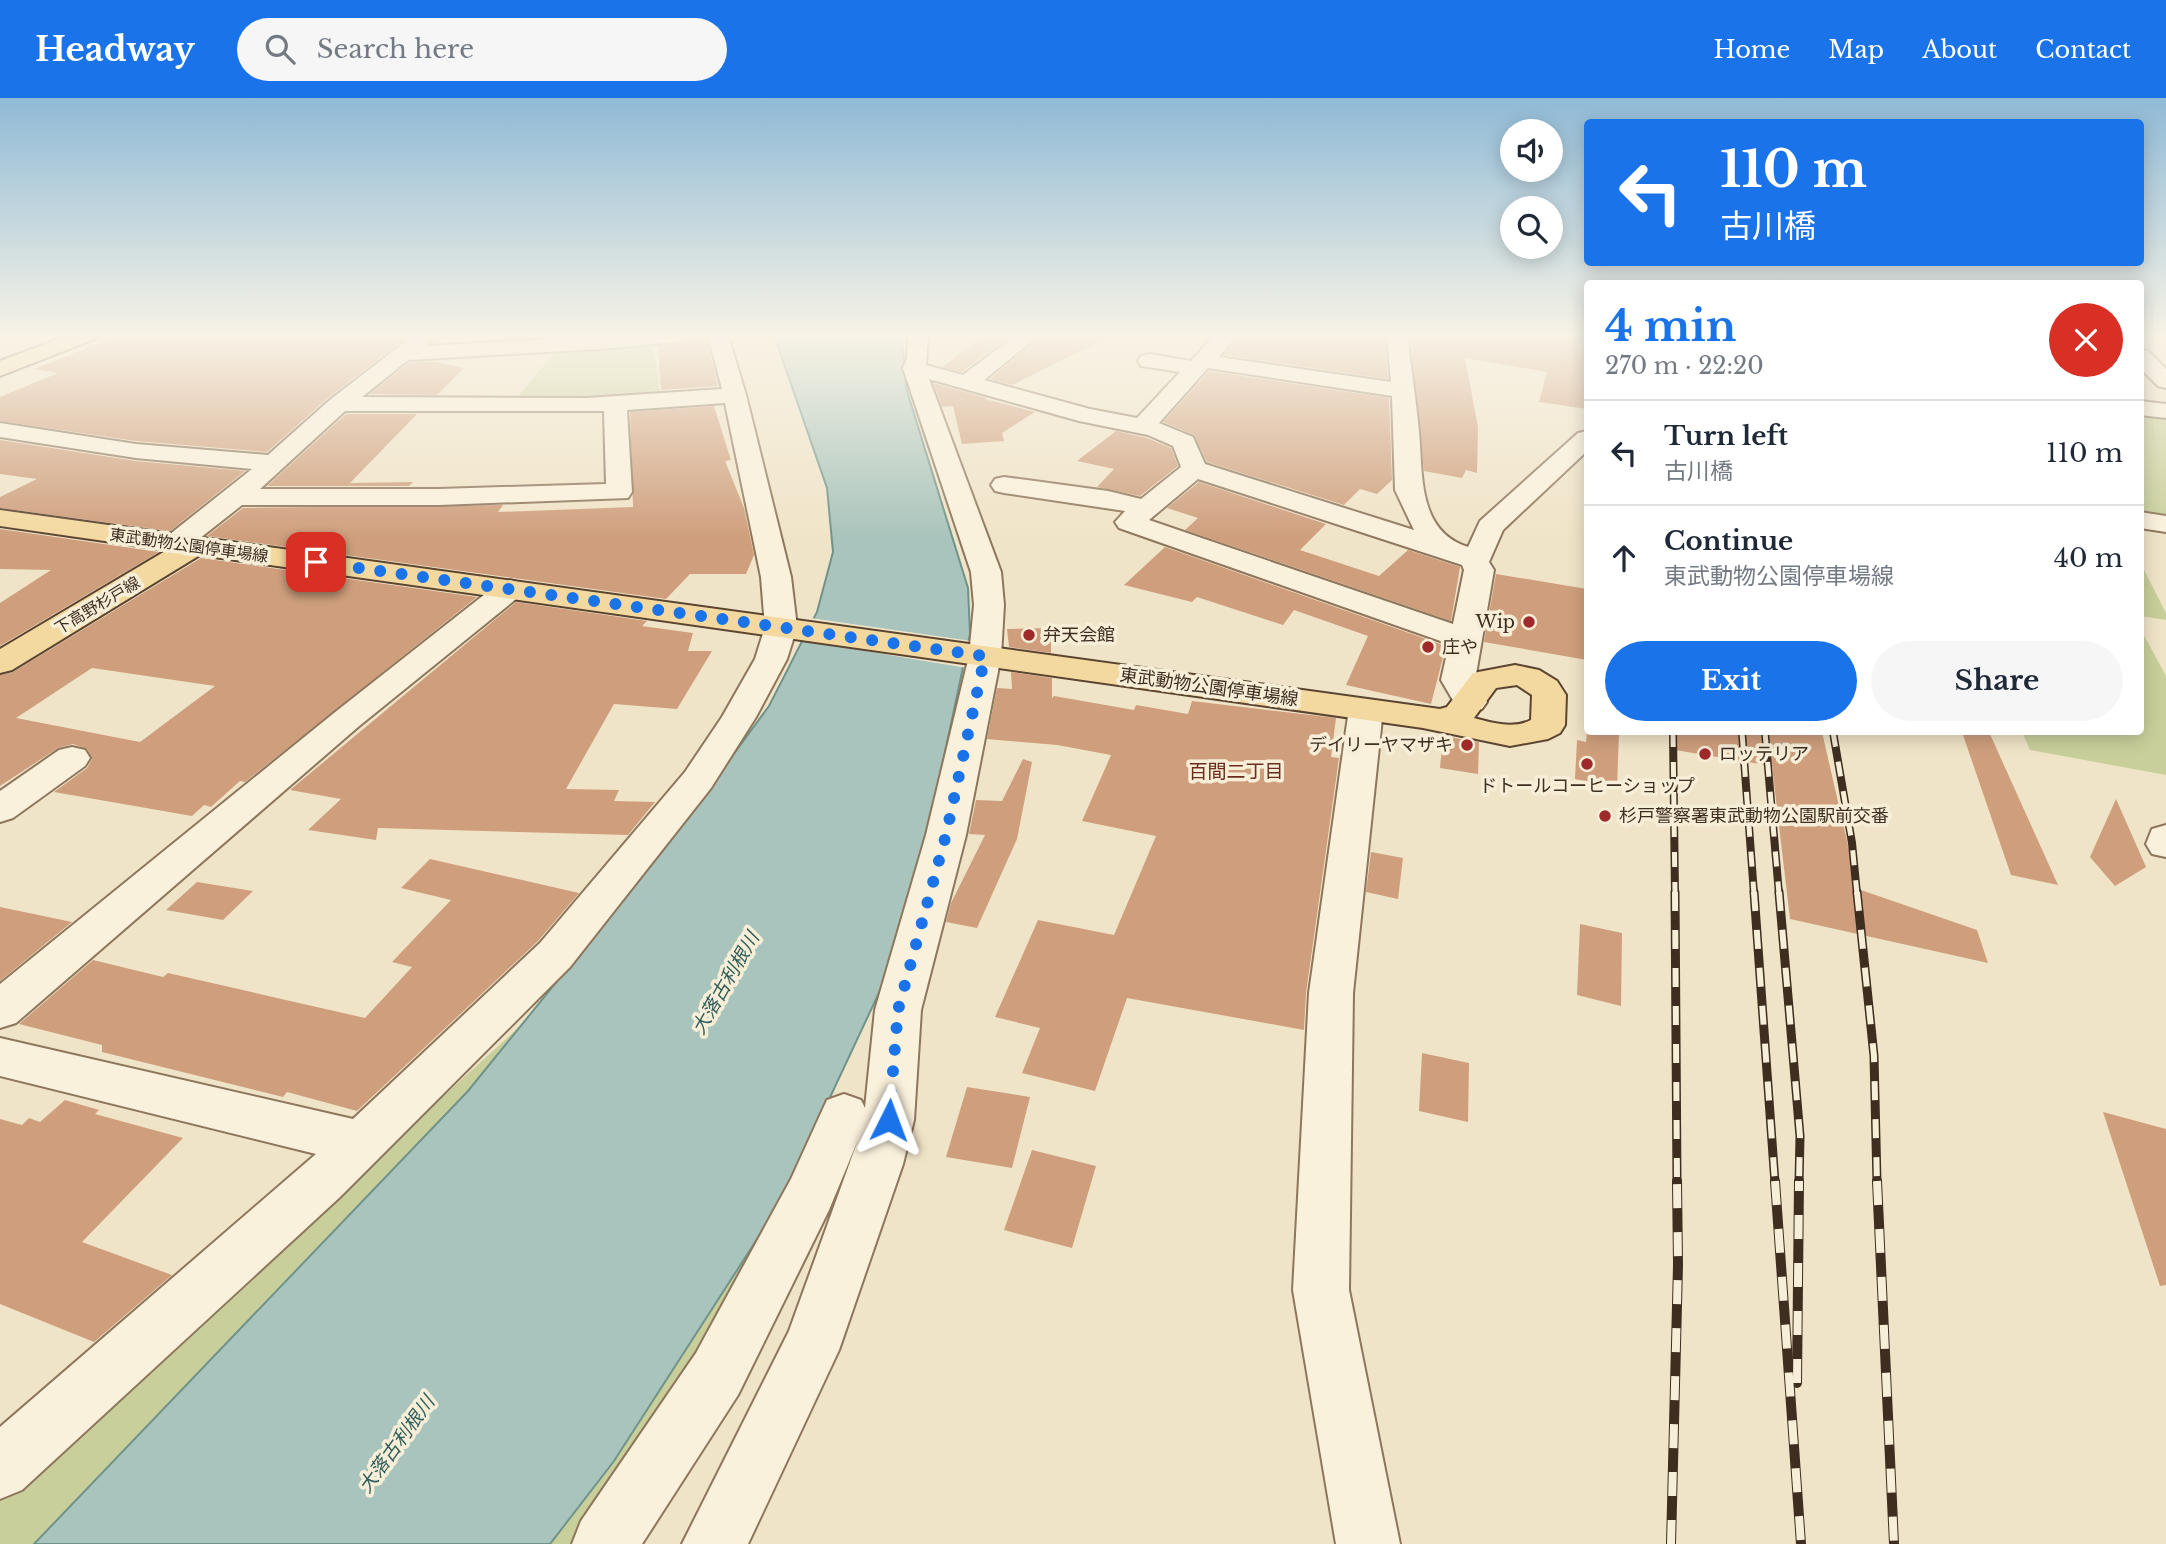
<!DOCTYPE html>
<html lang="en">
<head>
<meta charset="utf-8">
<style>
  :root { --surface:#fff; --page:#f6f6f7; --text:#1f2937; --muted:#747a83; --line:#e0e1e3; --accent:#1a73e8 }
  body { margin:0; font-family:"Libre Baskerville","Noto Sans JP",serif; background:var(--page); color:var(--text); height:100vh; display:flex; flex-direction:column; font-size:26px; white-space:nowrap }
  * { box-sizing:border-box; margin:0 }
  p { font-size:23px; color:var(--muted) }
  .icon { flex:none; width:38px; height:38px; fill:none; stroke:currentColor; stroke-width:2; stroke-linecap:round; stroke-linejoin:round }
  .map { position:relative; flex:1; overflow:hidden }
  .drawer { position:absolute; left:1584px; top:182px; width:560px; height:455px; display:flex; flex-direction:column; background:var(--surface); border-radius:7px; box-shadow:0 4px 18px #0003 }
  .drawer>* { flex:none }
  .hud { position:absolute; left:1584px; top:21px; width:560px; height:147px; border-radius:7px; box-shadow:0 4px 18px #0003; background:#1a73e8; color:#fff; overflow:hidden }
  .fabs { position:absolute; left:1500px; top:21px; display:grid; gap:14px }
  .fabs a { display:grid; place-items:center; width:63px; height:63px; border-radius:50%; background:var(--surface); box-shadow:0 4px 18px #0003; font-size:35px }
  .pin { position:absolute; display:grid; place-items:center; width:60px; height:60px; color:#fff; margin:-30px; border-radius:14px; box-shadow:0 4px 10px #0006 }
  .me { position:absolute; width:77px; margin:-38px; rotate:3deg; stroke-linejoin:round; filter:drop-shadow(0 0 5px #0008) }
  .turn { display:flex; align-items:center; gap:24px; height:147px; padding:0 21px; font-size:32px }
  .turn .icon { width:91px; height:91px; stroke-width:2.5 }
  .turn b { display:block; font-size:49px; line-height:60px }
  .round { display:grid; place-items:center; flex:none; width:74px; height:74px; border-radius:37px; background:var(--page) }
  .summary { display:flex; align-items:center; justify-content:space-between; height:119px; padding:0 21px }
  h1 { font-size:42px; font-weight:800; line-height:52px; color:var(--accent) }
  .cta { display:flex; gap:14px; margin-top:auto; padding:14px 21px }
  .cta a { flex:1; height:80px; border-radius:42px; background:var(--accent); color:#fff; font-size:28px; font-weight:800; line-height:80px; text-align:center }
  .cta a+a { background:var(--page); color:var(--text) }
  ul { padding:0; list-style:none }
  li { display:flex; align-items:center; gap:21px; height:105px; padding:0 21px; border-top:2px solid var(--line) }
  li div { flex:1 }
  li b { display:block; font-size:26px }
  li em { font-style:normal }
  header { display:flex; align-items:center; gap:42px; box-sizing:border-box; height:98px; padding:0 35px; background:var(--accent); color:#fff }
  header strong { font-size:33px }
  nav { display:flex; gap:38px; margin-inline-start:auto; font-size:24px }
  .search { width:490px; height:63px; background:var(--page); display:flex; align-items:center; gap:18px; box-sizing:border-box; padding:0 24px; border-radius:38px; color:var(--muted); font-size:26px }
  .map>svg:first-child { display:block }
  .green { fill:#c9cf9b }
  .water { fill:#a9c4bc; stroke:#6f938a; stroke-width:2 }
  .pier { fill:#f0e4c8 }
  .building { fill:#cf9f7d; fill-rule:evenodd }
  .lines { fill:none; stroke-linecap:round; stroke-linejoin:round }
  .minor-casing { stroke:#8d765c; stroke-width:4 }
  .major-casing { stroke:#5b4430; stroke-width:4 }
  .minor { fill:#faf1dc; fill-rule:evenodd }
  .major { fill:#f3d9a0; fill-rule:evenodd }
  .rail-far2-casing { stroke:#3d2e20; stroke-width:8 }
  .rail-far1-casing { stroke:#3d2e20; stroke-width:9 }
  .rail-casing { stroke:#3d2e20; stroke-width:10 }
  .rail-far2 { stroke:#f7eed8; stroke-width:5; stroke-dasharray:15; stroke-linecap:butt }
  .rail-far1 { stroke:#f7eed8; stroke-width:6; stroke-dasharray:19; stroke-linecap:butt }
  .rail { stroke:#f7eed8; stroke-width:8; stroke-dasharray:24; stroke-linecap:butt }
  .route { stroke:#1a73e8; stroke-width:12; stroke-dasharray:0 21.6 }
  .poi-dot { fill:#9e2a2b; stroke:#f7eed8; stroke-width:2.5 }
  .labels { text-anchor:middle; stroke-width:7; stroke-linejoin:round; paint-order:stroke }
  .far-street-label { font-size:16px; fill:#3d2e20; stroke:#f7eed8 }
  .poi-label { font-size:18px; fill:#3d2e20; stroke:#f7eed8; text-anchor:start }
  .street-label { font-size:18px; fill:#3d2e20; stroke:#f7eed8 }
  .neighbourhood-label { font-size:19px; fill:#6b2e1e; stroke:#f7eed8 }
  .water-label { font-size:19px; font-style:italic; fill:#2f5d5a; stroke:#f7eed8 }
</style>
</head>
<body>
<header>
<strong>Headway</strong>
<div class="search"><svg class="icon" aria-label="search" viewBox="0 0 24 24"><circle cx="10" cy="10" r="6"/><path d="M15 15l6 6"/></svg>Search here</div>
<nav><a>Home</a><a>Map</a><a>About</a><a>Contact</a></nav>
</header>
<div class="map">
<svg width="2166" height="1446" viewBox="0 0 2166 1446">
  <rect width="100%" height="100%" fill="#f0e4c8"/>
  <g class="green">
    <path d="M 652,243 L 661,301 L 516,301 L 558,251 Z"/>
    <path d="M 2140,314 L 2166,317 L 2166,419 L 2140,416 Z"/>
    <path d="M 2140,464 L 2166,515 L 2166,522 L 2140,518 Z"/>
    <path d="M 2140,530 L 2166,578 L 2166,677 L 2030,652 L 2022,634 L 2140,634 Z"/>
    <path d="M 520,928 L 468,993 L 34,1446 L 0,1446 L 0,1403 Z"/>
    <path d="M 781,1104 L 642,1361 L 580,1446 L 550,1446 L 614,1363 Z"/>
  </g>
  <path class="water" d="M 774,237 L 901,237 L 907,293 L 968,490 L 970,536 L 907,835 L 781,1104 L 614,1363 L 550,1446 L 34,1446 L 468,993 L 661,755 L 769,608 L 817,514 L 833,454 L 827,390 Z"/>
  <path class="pier" d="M 810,520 L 972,543 L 967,570 L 799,542 Z"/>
  <g class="building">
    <path d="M 121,237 L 410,237 L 329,299 L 267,354 L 136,343 L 0,323 L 0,299 L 58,275 L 34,271 Z"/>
    <path d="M 696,237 L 706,237 L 718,288 L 661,292 L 658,248 L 692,244 Z"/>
    <path d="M 985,237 L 1011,237 L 962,274 L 942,269 Z"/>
    <path d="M 1042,237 L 1112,237 L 1012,287 L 990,281 Z"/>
    <path d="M 1241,237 L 1384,237 L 1388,281 L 1224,257 Z"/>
    <path d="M 1410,237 L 1587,237 L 1587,311 L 1539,304 L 1547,274 L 1465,260 L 1478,329 L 1477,375 L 1466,372 L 1462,380 L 1424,373 Z"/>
    <path d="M 431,263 L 464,270 L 437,297 L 369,296 L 409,265 Z"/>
    <path d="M 1209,273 L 1389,300 L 1392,382 L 1377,396 L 1360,391 L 1344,407 L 1207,364 L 1194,337 L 1163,324 Z"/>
    <path d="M 933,285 L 987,300 L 985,301 L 1035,314 L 1002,335 L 1004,343 L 962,346 L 953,308 L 942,309 Z"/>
    <path d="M 714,308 L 731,362 L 725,363 L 744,410 L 754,457 L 746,476 L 690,476 L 666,501 L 207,438 L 243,410 L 503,407 L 498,414 L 633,409 L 630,314 Z"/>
    <path d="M 346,316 L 417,316 L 350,385 L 413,384 L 409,388 L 267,388 Z"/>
    <path d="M 1116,333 L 1147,340 L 1171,350 L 1178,368 L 1140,398 L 1097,389 L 1114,371 L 1077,363 Z"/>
    <path d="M 0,342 L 136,363 L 245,373 L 170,433 L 0,410 L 0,399 L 37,381 L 0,376 Z"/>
    <path d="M 1199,384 L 1326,426 L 1300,452 L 1379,478 L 1408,452 L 1460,469 L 1451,523 L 1185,432 L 1198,420 L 1167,410 Z"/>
    <path d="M 0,431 L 159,454 L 0,548 L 0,505 L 51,472 L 0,471 Z"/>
    <path d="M 1165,449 L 1446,548 L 1431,606 L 1346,587 L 1368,538 L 1294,512 L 1283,527 L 1197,499 L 1192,504 L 1124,487 Z"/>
    <path d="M 201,460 L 477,499 L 245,684 L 240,683 L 211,709 L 204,707 L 192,718 L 54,694 L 87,670 L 92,661 L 87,651 L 73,646 L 58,650 L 0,688 L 0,577 L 13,574 ZM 92,570 L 215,588 L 140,644 L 16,620 Z"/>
    <path d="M 1496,476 L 1587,491 L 1587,562 L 1484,544 Z"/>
    <path d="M 516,504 L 647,523 L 642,528 L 693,535 L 688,553 L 712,553 L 677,611 L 614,606 L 566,691 L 619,692 L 614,703 L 655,704 L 628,737 L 378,730 L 376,742 L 308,732 L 341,701 L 290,692 Z"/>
    <path d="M 1051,530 L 1051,555 L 1009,549 L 1007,531 Z"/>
    <path d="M 1011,574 L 1052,580 L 1052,600 L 1054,598 L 1134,612 L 1136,607 L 1188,616 L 1192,603 L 1336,620 L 1331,659 L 1339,660 L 1306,895 L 1304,932 L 1127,900 L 1095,993 L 1022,975 L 1040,930 L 995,919 L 1038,822 L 1114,837 L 1156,738 L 1082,723 L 1111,657 L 1057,647 L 987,641 L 997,590 L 1012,591 Z"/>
    <path d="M 1587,634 L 1619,634 L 1617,690 L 1575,681 L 1577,642 L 1586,644 Z"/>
    <path d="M 1671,634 L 1822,634 L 1858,791 L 1977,832 L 1988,865 L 1790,821 L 1772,668 L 1669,651 Z"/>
    <path d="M 1962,634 L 1989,634 L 2058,787 L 2011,777 Z"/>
    <path d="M 1443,638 L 1479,644 L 1478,676 L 1440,670 Z"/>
    <path d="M 1023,661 L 1032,664 L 1017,741 L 977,830 L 946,824 L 951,805 L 985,737 L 969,736 L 976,702 L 1002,703 Z"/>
    <path d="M 2116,701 L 2146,769 L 2115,788 L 2090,759 Z"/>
    <path d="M 1371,754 L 1403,760 L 1398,801 L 1366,794 Z"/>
    <path d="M 430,761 L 579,795 L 538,843 L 357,1013 L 287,994 L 283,999 L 102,954 L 102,947 L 19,926 L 93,862 L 163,879 L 168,875 L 365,920 L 412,869 L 392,864 L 451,802 L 401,790 Z"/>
    <path d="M 197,784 L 253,793 L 223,822 L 166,812 Z"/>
    <path d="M 0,809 L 72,824 L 0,883 Z"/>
    <path d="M 1580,826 L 1622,835 L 1621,908 L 1577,897 Z"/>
    <path d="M 1422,955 L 1469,965 L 1468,1024 L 1419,1013 Z"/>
    <path d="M 967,989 L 1030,999 L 1012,1070 L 946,1059 Z"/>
    <path d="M 65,1002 L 99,1012 L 95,1016 L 183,1040 L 82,1144 L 172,1177 L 94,1244 L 0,1206 L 0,1021 L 22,1027 L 29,1020 L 40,1024 Z"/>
    <path d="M 2103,1014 L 2166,1031 L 2166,1187 L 2160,1188 Z"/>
    <path d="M 1032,1052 L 1096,1068 L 1072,1150 L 1004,1132 Z"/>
  </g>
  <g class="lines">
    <defs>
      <g id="minor">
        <path d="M 414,237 L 437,237 L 426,248 L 620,237 L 694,237 L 691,241 L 684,243 L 614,250 L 408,262 L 362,299 L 587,300 L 722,291 L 708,237 L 728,237 L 746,297 L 791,479 L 797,529 L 787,561 L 756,619 L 711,690 L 570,869 L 340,1099 L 22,1392 L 0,1401 L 0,1329 L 316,1056 L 0,978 L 0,940 L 353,1021 L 540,845 L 685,674 L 722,619 L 755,561 L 765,529 L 761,479 L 725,305 L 627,312 L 632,394 L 628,400 L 439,407 L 242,407 L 185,452 L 175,455 L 165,452 L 161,446 L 165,440 L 252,371 L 136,360 L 0,339 L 0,325 L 136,346 L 268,357 L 331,301 ZM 345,313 L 604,313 L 606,386 L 439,391 L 260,391 Z"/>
        <path d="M 908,237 L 928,237 L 926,267 L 963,277 L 1016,237 L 1039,237 L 984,282 L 1090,311 L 1137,320 L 1180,274 L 1141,268 L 1138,263 L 1141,258 L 1149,256 L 1191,263 L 1215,237 L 1237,237 L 1219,259 L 1391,284 L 1387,237 L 1407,237 C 1411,269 1416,302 1419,334 C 1423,376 1417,433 1468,449 L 1480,423 L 1578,335 L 1587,333 L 1587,353 L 1503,432 L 1489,464 L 1494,472 L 1475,582 L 1487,604 L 1482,611 L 1470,614 L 1458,611 L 1441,582 L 1449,546 L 1119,430 L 1115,424 L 1125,413 L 1004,395 L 995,393 L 991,387 L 995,381 L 1004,379 L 1108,393 L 1141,401 L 1181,369 L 1173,348 L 1148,337 L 1079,323 L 929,281 L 1001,474 L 1004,507 L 1001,558 L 966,737 L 921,912 L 914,1022 L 903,1066 L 839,1252 L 748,1446 L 682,1446 L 789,1233 L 858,1042 L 829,1112 L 738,1297 L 642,1446 L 572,1446 L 581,1423 L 696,1255 L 791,1081 L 827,1002 L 844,996 L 861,1002 L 865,1010 L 875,912 L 926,737 L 969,558 L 974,507 L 971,474 L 903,270 L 907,261 ZM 1208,270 L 1392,298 L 1395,392 L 1414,432 L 1205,366 L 1193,339 L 1159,325 ZM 1198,381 L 1462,467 L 1464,472 L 1453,526 L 1149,422 Z"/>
        <path d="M 2140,252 L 2148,253 L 2166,271 L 2166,290 L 2158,288 L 2140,270 Z"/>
        <path d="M 2140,303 L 2166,306 L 2166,320 L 2140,317 Z"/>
        <path d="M 2140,414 L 2166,418 L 2166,434 L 2140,430 Z"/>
        <path d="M 510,482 L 521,485 L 525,491 L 521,497 L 358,629 L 16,925 L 0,930 L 0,886 L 334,615 L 499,485 Z"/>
        <path d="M 1366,601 L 1378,604 L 1383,611 L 1353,895 L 1349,1192 L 1400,1446 L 1336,1446 L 1293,1192 L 1309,895 L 1349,611 L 1354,604 Z"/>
        <path d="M 72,649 L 85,652 L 90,660 L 85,668 L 13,720 L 0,724 L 0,693 L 59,652 Z"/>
        <path d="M 2166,727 L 2166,759 L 2152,756 L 2146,746 L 2152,731 Z"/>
      </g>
      <g id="major">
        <path d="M 69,237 L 98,237 L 95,241 L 0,278 L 0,263 Z"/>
        <path d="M 0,412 L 1440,611 L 1447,609 L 1473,575 L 1515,567 L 1539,572 L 1557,583 L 1566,597 L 1565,627 L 1560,635 L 1548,641 L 1510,648 L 1423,630 L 200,457 L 12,572 L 0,575 L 0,551 L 167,452 L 0,428 ZM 1517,587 L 1532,597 L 1531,622 C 1514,631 1492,625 1474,620 L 1496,590 Z"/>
      </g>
    </defs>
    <use href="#minor" class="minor-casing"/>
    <use href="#major" class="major-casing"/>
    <use href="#minor" class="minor"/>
    <use href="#major" class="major"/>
    <defs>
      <g id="rail-far2">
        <path d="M 1673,634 L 1675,796"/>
        <path d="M 1742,634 L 1754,796"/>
        <path d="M 1765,634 L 1779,796"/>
        <path d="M 1833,634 L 1852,745 L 1857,796"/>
      </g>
      <g id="rail-far1">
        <path d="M 1675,794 L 1677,1085"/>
        <path d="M 1754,794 L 1775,1085"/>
        <path d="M 1779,794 L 1800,1038 L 1799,1085"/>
        <path d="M 1857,794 L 1874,958 L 1877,1085"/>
      </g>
      <g id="rail">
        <path d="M 1775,1083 L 1801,1446"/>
        <path d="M 1877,1083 L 1894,1446"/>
        <path d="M 1797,1285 L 1799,1083"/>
        <path d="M 1671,1446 L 1678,1167 L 1677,1083"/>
      </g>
    </defs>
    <use href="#rail-far2" class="rail-far2-casing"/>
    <use href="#rail-far1" class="rail-far1-casing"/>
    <use href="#rail" class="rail-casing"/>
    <use href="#rail-far2" class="rail-far2"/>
    <use href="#rail-far1" class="rail-far1"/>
    <use href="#rail" class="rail"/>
  </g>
  <linearGradient id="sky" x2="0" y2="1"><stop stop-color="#8fbad6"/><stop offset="0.54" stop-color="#f8f3e6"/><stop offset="1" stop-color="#f8f3e6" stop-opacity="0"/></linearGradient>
  <rect width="2166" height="440" fill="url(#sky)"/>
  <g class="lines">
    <path class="route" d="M 316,464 L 985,558 L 946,737 L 898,912 L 889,1022"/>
  </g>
  <g class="poi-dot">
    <circle cx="1529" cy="524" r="7"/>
    <circle cx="1029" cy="537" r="7"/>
    <circle cx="1428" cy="549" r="7"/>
    <circle cx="1467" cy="647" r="7"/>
    <circle cx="1705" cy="656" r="7"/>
    <circle cx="1587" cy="666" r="7"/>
    <circle cx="1605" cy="718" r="7"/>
  </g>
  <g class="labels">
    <g class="far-street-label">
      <text transform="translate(189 447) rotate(8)" y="6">東武動物公園停車場線</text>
      <text transform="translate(97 507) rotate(-31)" y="6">下高野杉戸線</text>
    </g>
    <g class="poi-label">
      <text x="1515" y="530" text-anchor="end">Wip</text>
      <text x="1043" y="543">弁天会館</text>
      <text x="1442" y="555">庄や</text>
      <text x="1453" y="653" text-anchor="end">デイリーヤマザキ</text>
      <text x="1719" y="662">ロッテリア</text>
      <text x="1587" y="694" text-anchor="middle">ドトールコーヒーショップ</text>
      <text x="1619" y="724">杉戸警察署東武動物公園駅前交番</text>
    </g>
    <g class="street-label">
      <text transform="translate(1209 589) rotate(8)" y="6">東武動物公園停車場線</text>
    </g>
    <g class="neighbourhood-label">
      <text x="1236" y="680">百間二丁目</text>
    </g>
    <g class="water-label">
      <text transform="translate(725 885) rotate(-60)" y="7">大落古利根川</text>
      <text transform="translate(396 1346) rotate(-54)" y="7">大落古利根川</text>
    </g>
  </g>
</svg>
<div class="fabs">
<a><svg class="icon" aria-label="sound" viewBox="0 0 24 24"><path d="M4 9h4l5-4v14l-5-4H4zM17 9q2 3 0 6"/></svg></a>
<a><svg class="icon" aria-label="search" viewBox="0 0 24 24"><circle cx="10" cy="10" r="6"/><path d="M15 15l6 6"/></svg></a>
</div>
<div class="pin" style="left:316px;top:464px;background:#d93025"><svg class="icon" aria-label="arrive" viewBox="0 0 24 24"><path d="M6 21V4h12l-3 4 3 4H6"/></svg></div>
<svg class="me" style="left:889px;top:1022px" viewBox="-20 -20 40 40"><path d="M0-17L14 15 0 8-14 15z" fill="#1a73e8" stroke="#fff" stroke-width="4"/></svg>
<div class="hud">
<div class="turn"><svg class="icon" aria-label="left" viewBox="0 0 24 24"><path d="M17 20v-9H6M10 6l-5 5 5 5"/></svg><div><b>110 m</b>古川橋</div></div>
</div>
<section class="drawer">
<div class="summary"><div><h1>4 min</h1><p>270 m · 22:20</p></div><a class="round" style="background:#d93025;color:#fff"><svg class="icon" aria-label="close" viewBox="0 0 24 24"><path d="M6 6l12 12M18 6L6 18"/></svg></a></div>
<ul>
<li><svg class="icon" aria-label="left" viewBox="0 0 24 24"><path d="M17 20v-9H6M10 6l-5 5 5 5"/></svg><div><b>Turn left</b><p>古川橋</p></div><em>110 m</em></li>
<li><svg class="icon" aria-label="ahead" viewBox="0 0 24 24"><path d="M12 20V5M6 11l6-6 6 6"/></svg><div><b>Continue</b><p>東武動物公園停車場線</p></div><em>40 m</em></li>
</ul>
<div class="cta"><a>Exit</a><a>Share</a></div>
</section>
</div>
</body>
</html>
